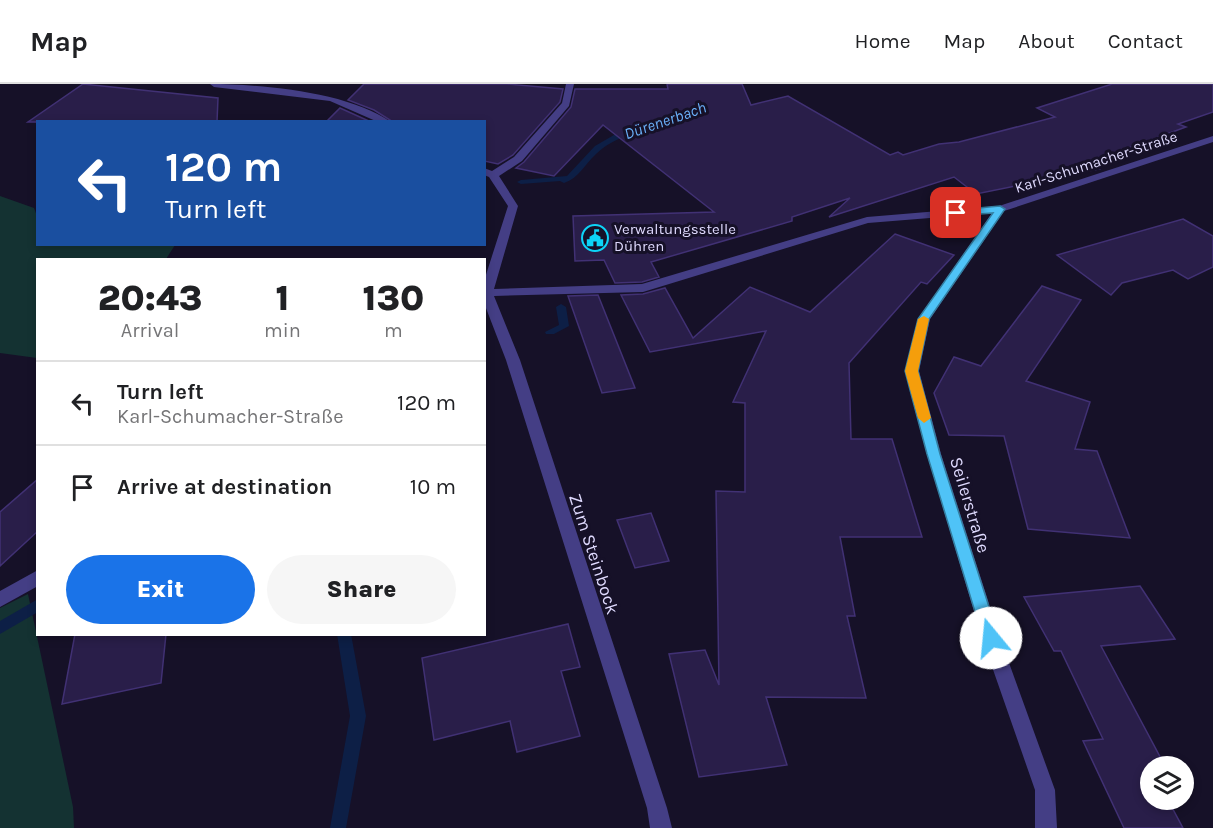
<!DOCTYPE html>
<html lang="en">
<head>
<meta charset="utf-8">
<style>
  :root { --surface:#fff; --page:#f6f6f6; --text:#202124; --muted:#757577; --line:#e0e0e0; --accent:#1a73e8 }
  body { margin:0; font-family:Karla,sans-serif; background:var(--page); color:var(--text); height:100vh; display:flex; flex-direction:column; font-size:22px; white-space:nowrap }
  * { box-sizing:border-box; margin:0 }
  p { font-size:20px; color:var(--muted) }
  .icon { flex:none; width:33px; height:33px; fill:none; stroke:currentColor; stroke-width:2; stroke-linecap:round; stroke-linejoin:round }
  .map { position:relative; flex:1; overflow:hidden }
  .drawer { position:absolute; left:36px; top:174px; width:450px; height:378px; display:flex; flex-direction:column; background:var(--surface); border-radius:0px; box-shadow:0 3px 9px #0003 }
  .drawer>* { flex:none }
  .hud { position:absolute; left:36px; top:36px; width:450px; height:126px; border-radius:0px; box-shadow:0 3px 9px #0003; background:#1a4fa0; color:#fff; overflow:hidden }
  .controls { position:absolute; left:1140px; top:672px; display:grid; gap:12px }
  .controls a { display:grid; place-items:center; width:54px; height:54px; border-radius:50%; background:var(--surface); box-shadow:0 3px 9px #0003; font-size:30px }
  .pin { position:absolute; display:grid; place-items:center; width:51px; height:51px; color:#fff; margin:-26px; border-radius:12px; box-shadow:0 3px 9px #0006 }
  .me { position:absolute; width:66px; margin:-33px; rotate:343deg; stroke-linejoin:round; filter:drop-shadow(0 0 4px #0008) }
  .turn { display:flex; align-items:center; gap:21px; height:126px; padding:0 30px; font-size:27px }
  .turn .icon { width:78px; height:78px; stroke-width:2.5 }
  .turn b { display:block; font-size:42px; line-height:51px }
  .eta { display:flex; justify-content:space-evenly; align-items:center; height:102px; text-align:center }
  .eta b { font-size:36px; font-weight:800; line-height:42px }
  .button { display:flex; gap:12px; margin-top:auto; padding:12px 30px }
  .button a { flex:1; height:69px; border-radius:36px; background:var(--accent); color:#fff; font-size:24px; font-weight:800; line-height:69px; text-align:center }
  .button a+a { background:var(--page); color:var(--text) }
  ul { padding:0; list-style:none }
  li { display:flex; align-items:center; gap:18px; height:84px; padding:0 30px; border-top:2px solid var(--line) }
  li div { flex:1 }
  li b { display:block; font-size:22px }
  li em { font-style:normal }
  header { display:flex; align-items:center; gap:36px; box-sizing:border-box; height:84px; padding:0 30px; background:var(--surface); border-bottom:2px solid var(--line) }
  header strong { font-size:28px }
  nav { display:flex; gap:33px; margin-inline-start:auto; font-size:21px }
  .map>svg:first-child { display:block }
  .green { fill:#143232 }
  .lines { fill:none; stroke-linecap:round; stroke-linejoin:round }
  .stream { fill:#0d1f46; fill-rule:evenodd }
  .building { fill:#291e49; stroke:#413174; stroke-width:1.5 }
  .street { fill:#443e85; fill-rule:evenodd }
  .route { fill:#4fc3f7; stroke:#337fa1; stroke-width:1.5 }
  .slow { fill:#f59e0b }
  .labels { text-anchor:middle; stroke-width:6; stroke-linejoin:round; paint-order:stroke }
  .far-street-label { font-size:15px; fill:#dfdafe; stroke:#161128 }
  .far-poi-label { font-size:15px; fill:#dfdafe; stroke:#161128; text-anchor:start }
  .far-water-label { font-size:16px; font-style:italic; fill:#6bb1fa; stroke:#161128 }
  .street-label { font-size:18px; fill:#dfdafe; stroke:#161128 }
</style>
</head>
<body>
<header>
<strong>Map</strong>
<nav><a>Home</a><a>Map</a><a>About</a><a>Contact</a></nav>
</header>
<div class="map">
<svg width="1213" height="744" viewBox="0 0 1213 744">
  <rect width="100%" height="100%" fill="#161128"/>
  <g class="green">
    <path d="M 0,112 L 34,124 L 37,132 L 38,160 L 175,161 L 166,175 L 38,176 L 37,274 L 0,269 Z"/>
    <path d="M 28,510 L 73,723 L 74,744 L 0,744 L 0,524 Z"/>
  </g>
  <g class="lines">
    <g class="stream">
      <path d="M 632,45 L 636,47 L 635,49 C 621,53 606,60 596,70 C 584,81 579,94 564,99 L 560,97 L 521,100 L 517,98 L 521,96 L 567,92 L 595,62 L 614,51 Z"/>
      <path d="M 561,220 L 566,223 L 569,242 L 554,250 L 546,250 L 545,248 L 559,241 L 556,223 Z"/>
      <path d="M 38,515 L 38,528 L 0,550 L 0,537 Z"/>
      <path d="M 337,550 L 351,550 L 366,632 L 346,744 L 330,744 L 350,632 Z"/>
    </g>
  </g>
  <g class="building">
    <path d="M 83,0 L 218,14 L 217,38 L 28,38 Z"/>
    <path d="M 364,0 L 507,0 L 563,5 L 560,18 L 513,71 L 498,80 L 484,77 L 484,38 L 393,38 L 374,26 L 348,16 Z"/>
    <path d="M 667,0 L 742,0 L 751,21 L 788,12 L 890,71 L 898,68 L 903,71 L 939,60 L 959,58 L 1055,33 L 1037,24 L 1112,0 L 1213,0 L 1213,28 L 1178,40 L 1186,43 L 1088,79 L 1099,85 L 976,110 L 954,93 L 829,133 L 850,114 L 792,133 L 792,137 L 651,178 L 659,193 L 642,198 L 615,199 L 604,176 L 575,177 L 573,132 L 714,128 L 603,41 L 554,92 L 516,84 L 524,78 L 571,23 L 575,5 L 668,5 Z"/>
    <path d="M 340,24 L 371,38 L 326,38 Z"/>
    <path d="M 1183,135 L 1213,152 L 1213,183 L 1188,195 L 1173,186 L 1122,199 L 1111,211 L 1057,171 Z"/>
    <path d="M 895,150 L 954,171 L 927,200 L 921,198 L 849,279 L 851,355 L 892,355 L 922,453 L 840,453 L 855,532 L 847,532 L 866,614 L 766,613 L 787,681 L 699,693 L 669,570 L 705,566 L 719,601 L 716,407 L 745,408 L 745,319 L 733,318 L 766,247 L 650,268 L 621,211 L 643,210 L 665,204 L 693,254 L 750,203 L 810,228 Z"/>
    <path d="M 1042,202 L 1081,216 L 1026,297 L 1090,318 L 1075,365 L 1097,367 L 1130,454 L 1028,445 L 1004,352 L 949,351 L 934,309 L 954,273 L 981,282 Z"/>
    <path d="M 598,211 L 635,304 L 602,309 L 568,212 Z"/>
    <path d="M 38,395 L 38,447 L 0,482 L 0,428 Z"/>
    <path d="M 651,429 L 669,477 L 635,484 L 617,436 Z"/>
    <path d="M 1140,502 L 1175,555 L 1101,562 L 1165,682 L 1150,682 L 1150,716 L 1168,716 L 1183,744 L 1124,744 L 1083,657 L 1103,655 L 1061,567 L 1054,567 L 1024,513 Z"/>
    <path d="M 568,540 L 580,583 L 561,587 L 580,652 L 517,668 L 510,637 L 434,656 L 422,574 Z"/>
    <path d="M 75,550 L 166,550 L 161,599 L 62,620 Z"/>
  </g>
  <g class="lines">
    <g class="street">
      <path d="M 210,0 C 261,0 349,8 391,38 L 378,38 L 330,17 L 214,3 Z"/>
      <path d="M 566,0 L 574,0 L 569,22 L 522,77 L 499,92 L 518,122 L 494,205 L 642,200 L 867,133 L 999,122 L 1213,52 L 1213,58 L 1004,127 L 930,235 L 919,287 L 941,370 L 1000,554 L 1055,706 L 1057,744 L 1035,744 L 1035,706 L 982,554 L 927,370 L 905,287 L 918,235 L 992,129 L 868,139 L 643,208 L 494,212 L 520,276 L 667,724 L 672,744 L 650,744 L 647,724 L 506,276 L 484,219 L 484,197 L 508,122 L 489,93 L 484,91 L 484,84 L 492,87 L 514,73 L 562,19 Z"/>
      <path d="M 38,486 L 38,502 L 0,523 L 0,507 Z"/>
    </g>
  </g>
  <path class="route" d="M 1000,122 L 1005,125 L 929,235 L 918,287 L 940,370 L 999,554 L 997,559 L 985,559 L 983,554 L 927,370 L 905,287 L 918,235 L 993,129 L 956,132 L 951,129 L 956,126 Z"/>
  <path class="slow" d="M 924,232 L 929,235 L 918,287 L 931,334 L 924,339 L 918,334 L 905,287 L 918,235 Z"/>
  <defs>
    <symbol id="civic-ring" viewBox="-11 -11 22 22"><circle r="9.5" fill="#161128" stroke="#0dd4f7" stroke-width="1.5"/><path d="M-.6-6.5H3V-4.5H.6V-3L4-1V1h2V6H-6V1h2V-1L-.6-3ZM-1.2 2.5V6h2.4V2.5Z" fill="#0dd4f7"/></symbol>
  </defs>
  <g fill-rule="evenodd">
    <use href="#civic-ring" x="580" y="139" width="30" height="30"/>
  </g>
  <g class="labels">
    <g class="far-street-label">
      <text transform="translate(1096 78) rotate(-18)" y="5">Karl-Schumacher-Straße</text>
    </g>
    <g class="far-poi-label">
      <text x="614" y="150">Verwaltungsstelle<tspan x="614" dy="17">Dühren</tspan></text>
    </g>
    <g class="far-water-label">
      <text transform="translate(665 36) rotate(-19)" y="6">Dürenerbach</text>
    </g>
    <g class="street-label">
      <text transform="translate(970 421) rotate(73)" y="6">Seilerstraße</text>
      <text transform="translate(594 470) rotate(72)" y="6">Zum Steinbock</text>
    </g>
  </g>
</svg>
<div class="controls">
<a><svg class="icon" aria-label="layers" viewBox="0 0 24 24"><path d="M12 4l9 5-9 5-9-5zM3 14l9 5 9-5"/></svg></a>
</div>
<div class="pin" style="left:956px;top:129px;background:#d93025"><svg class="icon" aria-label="arrive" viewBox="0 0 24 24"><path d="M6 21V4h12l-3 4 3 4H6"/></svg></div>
<svg class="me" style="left:991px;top:554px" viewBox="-20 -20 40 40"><circle r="19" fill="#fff"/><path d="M0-13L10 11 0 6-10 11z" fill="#4fc3f7"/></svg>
<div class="hud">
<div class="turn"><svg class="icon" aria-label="left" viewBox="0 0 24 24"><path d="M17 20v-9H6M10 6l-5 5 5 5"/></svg><div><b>120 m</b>Turn left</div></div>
</div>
<section class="drawer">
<div class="eta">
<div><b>20:43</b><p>Arrival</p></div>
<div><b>1</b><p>min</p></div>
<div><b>130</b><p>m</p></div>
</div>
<ul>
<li><svg class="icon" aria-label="left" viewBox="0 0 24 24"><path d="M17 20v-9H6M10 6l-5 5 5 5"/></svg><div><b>Turn left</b><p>Karl-Schumacher-Straße</p></div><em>120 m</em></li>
<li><svg class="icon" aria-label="arrive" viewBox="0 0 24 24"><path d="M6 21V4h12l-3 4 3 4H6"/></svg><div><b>Arrive at destination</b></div><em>10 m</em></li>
</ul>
<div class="button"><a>Exit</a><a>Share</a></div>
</section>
</div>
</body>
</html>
